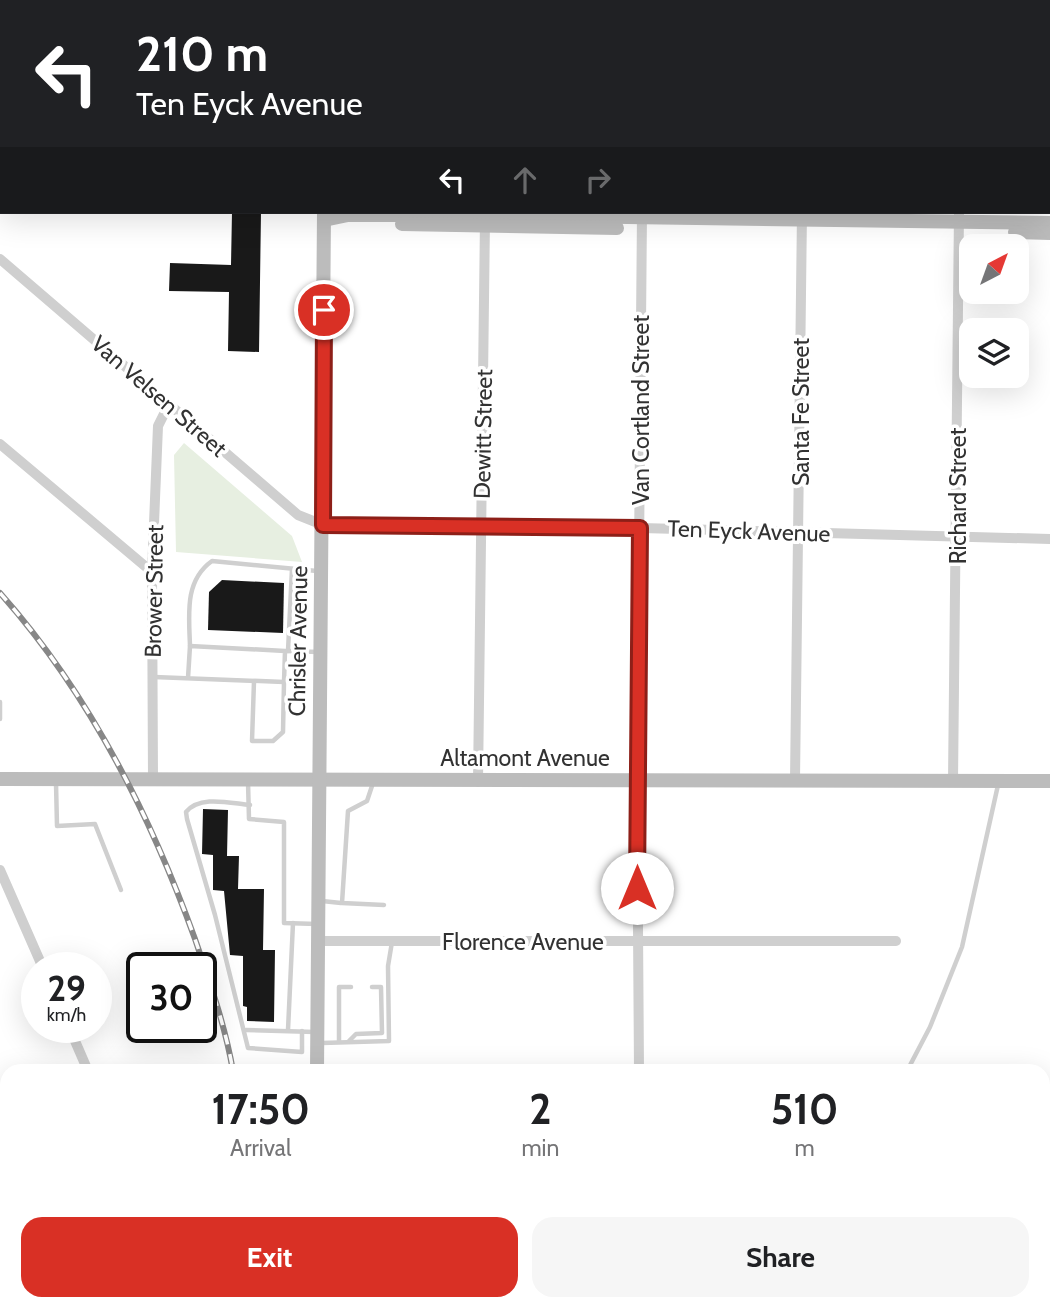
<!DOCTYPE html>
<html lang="en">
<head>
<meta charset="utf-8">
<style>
  :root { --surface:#fff; --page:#f6f6f6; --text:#202124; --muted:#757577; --accent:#d93025 }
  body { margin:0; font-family:Cabin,sans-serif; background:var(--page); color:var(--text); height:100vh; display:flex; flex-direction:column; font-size:26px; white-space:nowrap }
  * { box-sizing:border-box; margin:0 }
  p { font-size:23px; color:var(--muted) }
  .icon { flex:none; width:38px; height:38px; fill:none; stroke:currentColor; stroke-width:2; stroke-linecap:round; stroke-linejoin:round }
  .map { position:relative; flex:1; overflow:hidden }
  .drawer { position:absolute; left:0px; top:1064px; width:1050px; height:247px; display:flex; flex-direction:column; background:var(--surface); border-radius:21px 21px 0 0; box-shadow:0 7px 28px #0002 }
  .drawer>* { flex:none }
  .guide { position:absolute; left:0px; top:0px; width:1050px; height:214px; box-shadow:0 7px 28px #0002; background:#202124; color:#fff; overflow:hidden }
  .needle { width:46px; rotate:41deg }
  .buttons { position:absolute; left:959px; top:234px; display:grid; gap:14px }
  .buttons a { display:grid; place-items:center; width:70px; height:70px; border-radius:14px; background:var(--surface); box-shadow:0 7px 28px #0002; font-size:35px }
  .speed { position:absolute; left:21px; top:952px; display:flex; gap:14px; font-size:35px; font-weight:700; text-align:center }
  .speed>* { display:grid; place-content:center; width:91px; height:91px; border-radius:50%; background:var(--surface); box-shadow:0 7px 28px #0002; line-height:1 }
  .speed small { font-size:18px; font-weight:400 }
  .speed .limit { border:4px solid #111; border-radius:10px; background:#fff; color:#111 }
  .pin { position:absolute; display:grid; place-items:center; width:60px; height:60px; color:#fff; margin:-30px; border:4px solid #fff; border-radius:50%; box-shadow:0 2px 7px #0007 }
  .me { position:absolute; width:77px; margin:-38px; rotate:0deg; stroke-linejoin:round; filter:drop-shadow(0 0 5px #0008) }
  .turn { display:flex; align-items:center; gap:24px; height:147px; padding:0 21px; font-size:32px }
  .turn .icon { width:91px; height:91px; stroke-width:2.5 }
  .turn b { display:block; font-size:49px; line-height:60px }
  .lanes { display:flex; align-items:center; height:66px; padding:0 21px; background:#0003; justify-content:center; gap:35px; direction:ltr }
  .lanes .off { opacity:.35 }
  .eta { display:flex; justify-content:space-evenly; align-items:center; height:119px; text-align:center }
  .eta b { font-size:42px; font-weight:700; line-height:49px }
  .button { display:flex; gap:14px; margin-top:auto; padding:14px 21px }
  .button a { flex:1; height:80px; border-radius:21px; background:var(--accent); color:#fff; font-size:28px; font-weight:700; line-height:80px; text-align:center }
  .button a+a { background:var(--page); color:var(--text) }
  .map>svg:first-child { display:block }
  .green { fill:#e7efe1 }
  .building { fill:#191919 }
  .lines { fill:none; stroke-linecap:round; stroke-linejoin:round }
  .lane { stroke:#cfcfcf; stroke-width:4.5 }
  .street { stroke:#cfcfcf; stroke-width:10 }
  .secondary { stroke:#bcbcbc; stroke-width:14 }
  .rail-casing { stroke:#878787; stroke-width:6 }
  .rail { stroke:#fff; stroke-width:3.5; stroke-dasharray:10; stroke-linecap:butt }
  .route-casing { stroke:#8d1f18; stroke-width:18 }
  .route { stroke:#d93025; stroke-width:12 }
  .labels { text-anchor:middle; stroke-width:7; stroke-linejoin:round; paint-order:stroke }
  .street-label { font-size:23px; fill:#323232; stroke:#fff }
</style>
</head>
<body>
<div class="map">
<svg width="1050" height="1310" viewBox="0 0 1050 1310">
  <rect width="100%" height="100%" fill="#fff"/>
  <path class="green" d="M 184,443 L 292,536 L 302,562 L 176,552 L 174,455 Z"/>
  <g class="building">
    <path d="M 232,212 L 261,212 L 259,352 L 228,351 L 229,292 L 169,291 L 170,263 L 231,265 Z"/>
    <path d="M 222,580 L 284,583 L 283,633 L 208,630 L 209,592 Z"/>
    <path d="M 203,809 L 228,810 L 227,856 L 239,856 L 238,889 L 264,889 L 263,950 L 275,950 L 274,1022 L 247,1021 L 247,1007 L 243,1006 L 243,956 L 230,955 L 224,891 L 213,890 L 213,855 L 202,854 Z"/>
  </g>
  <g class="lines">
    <g class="lane">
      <path d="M 190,646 C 189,615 184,581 212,561 L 317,571"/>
      <path d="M 286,651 L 319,652"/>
      <path d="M 288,651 L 292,569"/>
      <path d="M 154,677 L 284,682 L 285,651 L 190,646 L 188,678"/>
      <path d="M 254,681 L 252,741 L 273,741 L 283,732 L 284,682"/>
      <path d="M 0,702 L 0,719"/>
      <path d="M 248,782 L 249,819 L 284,822 L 284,923 L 317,924"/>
      <path d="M 56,783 L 57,826 L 95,824 L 121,890"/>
      <path d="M 373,783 L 367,801 L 348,811 L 342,903 L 384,905"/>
      <path d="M 250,805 C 229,803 200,795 186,812 L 187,819 L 215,915 L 248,1048 L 302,1052 L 302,1031"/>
      <path d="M 322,901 L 341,903"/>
      <path d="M 246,1030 L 315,1032"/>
      <path d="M 288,1030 L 293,923"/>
      <path d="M 349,1041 L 356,1034 L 382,1033 L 381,987 L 372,987"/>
      <path d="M 339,1042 L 339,987 L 351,987"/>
      <path d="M 322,1043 L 389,1041 L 388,966 L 392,942"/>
      <path d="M 907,1071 L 930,1027 L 962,947 L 998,785"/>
    </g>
    <g class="street">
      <path d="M 60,0 L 63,2"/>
      <path d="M 488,2 L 488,0"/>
      <path d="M 646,2 L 646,0"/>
      <path d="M 805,2 L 805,0"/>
      <path d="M 962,2 L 962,0"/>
      <path d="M 0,259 L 298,515 L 323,525 L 641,528 L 1050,539"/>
      <path d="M 0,444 L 152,572"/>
      <path d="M 153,779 L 152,572 L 158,426 L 168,406"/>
      <path d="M 795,780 L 802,212"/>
      <path d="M 953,781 L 959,212"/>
      <path d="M 478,782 L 485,219"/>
      <path d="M 0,870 L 43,968"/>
      <path d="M 318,941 L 896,941"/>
      <path d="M 69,1027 L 88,1071"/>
      <path d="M 639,1071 L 637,781 L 642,212"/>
      <path d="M 703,1304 L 710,1310"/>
      <path d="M 140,1310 L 143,1304"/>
      <path d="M 611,1310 L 614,1304"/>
    </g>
    <g class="secondary">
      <path d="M 327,2 L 327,0"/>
      <path d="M 324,220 L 348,215 L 486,215 L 1050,223"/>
      <path d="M 402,224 L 617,228"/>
      <path d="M 1015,232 L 1050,233"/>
      <path d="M 0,779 L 1050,781"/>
      <path d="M 317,1071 L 324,212"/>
      <path d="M 313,1310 L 313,1304"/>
    </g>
    <defs>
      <g id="rail">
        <path d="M 0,593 C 88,692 150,814 195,939 C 210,983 225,1025 233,1071"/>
        <path d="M 0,1195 L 7,1212"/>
        <path d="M 0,1213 L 7,1230"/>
        <path d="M 44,1304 L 47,1310"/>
        <path d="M 249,1304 L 250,1310"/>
      </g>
    </defs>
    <use href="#rail" class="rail-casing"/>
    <use href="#rail" class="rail"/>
  </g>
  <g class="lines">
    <defs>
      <path id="route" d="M 324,310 L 323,525 L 640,528 L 637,888"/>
    </defs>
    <use href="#route" class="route-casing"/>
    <use href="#route" class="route"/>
  </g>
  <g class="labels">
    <g class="street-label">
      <text transform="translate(159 396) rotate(41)" y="8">Van Velsen Street</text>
      <text transform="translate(641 410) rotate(-90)" y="8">Van Cortland Street</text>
      <text transform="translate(801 412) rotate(-90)" y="8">Santa Fe Street</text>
      <text transform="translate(483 434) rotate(-89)" y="8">Dewitt Street</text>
      <text transform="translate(958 496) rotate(-90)" y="8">Richard Street</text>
      <text transform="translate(749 531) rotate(2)" y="8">Ten Eyck Avenue</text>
      <text transform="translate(154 591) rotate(-89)" y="8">Brower Street</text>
      <text transform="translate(298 641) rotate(-89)" y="8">Chrisler Avenue</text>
      <text x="525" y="766">Altamont Avenue</text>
      <text x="523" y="950">Florence Avenue</text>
    </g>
  </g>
</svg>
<div class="buttons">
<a><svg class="needle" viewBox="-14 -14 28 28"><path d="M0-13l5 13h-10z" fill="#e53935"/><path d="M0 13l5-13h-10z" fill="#757577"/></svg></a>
<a><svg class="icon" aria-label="layers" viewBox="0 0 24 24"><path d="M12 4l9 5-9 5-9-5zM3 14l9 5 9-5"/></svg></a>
</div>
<div class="speed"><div>29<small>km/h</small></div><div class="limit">30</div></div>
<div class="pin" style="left:324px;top:310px;background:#d93025"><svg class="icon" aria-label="arrive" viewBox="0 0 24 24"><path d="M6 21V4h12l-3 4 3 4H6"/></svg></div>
<svg class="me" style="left:637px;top:888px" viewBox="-20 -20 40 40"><circle r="19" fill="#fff"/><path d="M0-13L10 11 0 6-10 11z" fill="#d93025"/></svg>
<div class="guide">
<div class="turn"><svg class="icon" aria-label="left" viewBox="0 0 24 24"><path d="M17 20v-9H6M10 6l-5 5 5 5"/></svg><div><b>210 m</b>Ten Eyck Avenue</div></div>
<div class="lanes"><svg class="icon" aria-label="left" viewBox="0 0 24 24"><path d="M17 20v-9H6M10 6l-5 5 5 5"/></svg><svg class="icon off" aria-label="ahead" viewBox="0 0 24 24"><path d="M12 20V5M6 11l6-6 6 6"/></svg><svg class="icon off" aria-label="right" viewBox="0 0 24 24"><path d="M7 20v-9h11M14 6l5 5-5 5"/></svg></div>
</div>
<section class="drawer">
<div class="eta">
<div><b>17:50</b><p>Arrival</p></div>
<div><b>2</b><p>min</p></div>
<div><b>510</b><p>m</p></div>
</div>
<div class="button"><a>Exit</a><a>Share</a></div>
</section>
</div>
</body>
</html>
